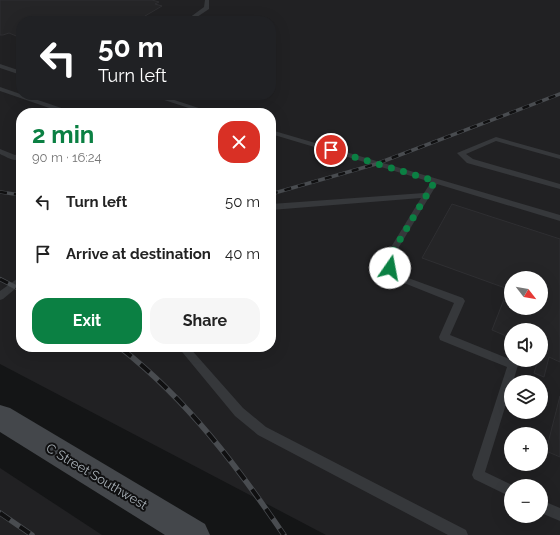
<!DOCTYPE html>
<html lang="en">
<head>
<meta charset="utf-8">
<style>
  :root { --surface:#fff; --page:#f6f6f6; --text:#222; --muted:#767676; --accent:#0b8043 }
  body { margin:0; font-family:Raleway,sans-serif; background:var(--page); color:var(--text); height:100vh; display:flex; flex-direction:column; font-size:15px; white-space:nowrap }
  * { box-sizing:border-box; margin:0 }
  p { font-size:13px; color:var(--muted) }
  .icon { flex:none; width:22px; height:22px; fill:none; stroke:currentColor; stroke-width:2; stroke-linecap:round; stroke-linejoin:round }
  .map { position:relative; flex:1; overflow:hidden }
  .drawer { position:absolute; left:16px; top:108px; width:260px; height:244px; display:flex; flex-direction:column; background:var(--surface); border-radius:16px; box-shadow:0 4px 16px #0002 }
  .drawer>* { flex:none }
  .banner { position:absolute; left:16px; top:16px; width:260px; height:84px; border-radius:16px; box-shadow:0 4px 16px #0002; background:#202124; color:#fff; overflow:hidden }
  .needle { width:26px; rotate:121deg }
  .fabs { position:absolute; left:504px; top:271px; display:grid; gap:8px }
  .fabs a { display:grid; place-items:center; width:44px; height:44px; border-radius:50%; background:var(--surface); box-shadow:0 4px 16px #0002; font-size:20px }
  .pin { position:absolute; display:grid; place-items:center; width:34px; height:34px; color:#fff; margin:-17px; border:2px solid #fff; border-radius:50%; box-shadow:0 1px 4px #0007 }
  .me { position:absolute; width:44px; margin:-22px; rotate:12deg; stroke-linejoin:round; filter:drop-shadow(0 0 3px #0008) }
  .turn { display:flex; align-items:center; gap:14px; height:84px; padding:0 16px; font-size:18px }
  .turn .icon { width:52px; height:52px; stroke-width:2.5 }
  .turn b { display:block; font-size:28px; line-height:34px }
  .round { display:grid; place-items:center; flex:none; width:42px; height:42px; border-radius:16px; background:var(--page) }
  .headline { display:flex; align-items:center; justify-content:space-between; height:68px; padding:0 16px }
  h1 { font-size:24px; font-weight:700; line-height:30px; color:var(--accent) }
  .cta { display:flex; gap:8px; margin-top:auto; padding:8px 16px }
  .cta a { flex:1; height:46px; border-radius:16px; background:var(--accent); color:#fff; font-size:16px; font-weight:700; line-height:46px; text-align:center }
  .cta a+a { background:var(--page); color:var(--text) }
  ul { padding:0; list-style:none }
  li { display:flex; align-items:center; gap:12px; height:52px; padding:0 16px }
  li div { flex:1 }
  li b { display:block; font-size:15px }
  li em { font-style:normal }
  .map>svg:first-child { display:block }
  .built { fill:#212123; fill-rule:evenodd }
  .building { fill:#252527; stroke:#2f2f32; fill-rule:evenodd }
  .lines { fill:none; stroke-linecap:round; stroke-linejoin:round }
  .service { fill:#36383b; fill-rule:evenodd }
  .secondary { fill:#44474b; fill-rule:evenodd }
  .rail-far2-casing { stroke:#494c50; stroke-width:3.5 }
  .rail-far1-casing { stroke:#494c50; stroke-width:4.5 }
  .rail-casing { stroke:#494c50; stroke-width:5.5 }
  .rail-far2 { stroke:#101011; stroke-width:2.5; stroke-dasharray:7; stroke-linecap:butt }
  .rail-far1 { stroke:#101011; stroke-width:3; stroke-dasharray:9; stroke-linecap:butt }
  .rail { stroke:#101011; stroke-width:4; stroke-dasharray:12; stroke-linecap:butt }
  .route { stroke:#0b8043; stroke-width:7; stroke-dasharray:0 12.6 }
  .labels { text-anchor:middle; stroke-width:4; stroke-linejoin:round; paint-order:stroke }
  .near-street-label { font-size:13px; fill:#a7afb6; stroke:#101011 }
</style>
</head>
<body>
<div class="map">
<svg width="560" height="535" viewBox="0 0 560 535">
  <rect width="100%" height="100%" fill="#141516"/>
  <g class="built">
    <path d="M 0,0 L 560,0 L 560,535 L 326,535 L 0,364 ZM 21,21 L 271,21 L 271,95 L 21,95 ZM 21,113 L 271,113 L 271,347 L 21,347 ZM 511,278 L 541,278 L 541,308 L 511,308 ZM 511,330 L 541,330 L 541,360 L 511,360 ZM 511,382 L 541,382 L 541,412 L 511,412 ZM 511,434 L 541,434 L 541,464 L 511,464 ZM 511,486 L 541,486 L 541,516 L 511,516 Z"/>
    <path d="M 0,468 L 102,535 L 0,535 Z"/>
  </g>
  <g class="building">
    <path d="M 0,0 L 152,0 L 159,2 L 155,4 L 162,6 L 145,16 L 150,17 L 144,21 L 21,21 L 21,38 L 9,33 L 3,35 L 0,35 Z"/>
    <path d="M 223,95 L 240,95 L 235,100 L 222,96 Z"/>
    <path d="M 452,204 L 560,239 L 560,362 L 549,357 L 544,377 L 534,373 L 538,360 L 541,360 L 541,330 L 511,330 L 511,338 L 492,330 L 508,289 L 422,258 ZM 511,278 L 541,278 L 541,308 L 511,308 Z"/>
    <path d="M 560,396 L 560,457 L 546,451 Z"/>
  </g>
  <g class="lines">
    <g class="service">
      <path d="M 205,0 L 209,0 L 209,9 L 191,21 L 185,21 L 204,7 Z"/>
      <path d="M 0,64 L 21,71 L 21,75 L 0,68 Z"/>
      <path d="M 0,87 L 73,112 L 74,113 L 64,113 L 0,91 Z"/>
      <path d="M 149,95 L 159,95 L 214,113 L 204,113 Z"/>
      <path d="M 271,130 L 560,215 L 560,221 L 437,184 L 396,252 L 392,263 L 396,270 L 400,275 L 463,298 L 465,301 L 450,335 L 517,362 L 518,365 L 513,382 L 511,382 L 511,388 L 485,472 L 514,486 L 511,486 L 511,497 L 474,479 L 472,475 L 507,367 L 440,340 L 439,337 L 454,303 L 394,279 L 389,274 L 384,263 L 388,252 L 421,198 L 271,210 L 271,204 L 424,193 L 431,182 L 271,134 Z"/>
      <path d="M 496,137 L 560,155 L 560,159 L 496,141 L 466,154 L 473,159 L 560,184 L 560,189 L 467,163 L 457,153 Z"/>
      <path d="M 0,149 L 15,155 L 21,152 L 21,158 C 14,163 7,157 0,154 Z"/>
      <path d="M 21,276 L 21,284 L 3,299 L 0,300 L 0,291 Z"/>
      <path d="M 178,347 L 189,347 L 243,408 L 266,427 L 466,530 L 468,535 L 448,535 L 258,435 L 235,416 Z"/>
      <path d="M 541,500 L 560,508 L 560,521 L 541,513 Z"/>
    </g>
    <path class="secondary" d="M 0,405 L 10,408 L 205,524 L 210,535 L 165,535 L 0,432 Z"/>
    <defs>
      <g id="rail-far2">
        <path d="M 0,192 L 21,195"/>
        <path d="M 271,194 L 376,164 L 560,94"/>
      </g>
      <g id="rail-far1">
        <path d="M 0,279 L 21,290"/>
        <path d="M 119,347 L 123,350"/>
      </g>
      <g id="rail">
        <path d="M 122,349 C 188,401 237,466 284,535"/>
        <path d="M 0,513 L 32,535"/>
      </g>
    </defs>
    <use href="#rail-far2" class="rail-far2-casing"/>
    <use href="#rail-far1" class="rail-far1-casing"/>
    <use href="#rail" class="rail-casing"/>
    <use href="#rail-far2" class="rail-far2"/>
    <use href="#rail-far1" class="rail-far1"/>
    <use href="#rail" class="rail"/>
  </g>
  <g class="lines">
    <path class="route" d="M 331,150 L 435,181 L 389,258 L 390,268"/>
  </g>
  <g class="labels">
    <g class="near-street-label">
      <text transform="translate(97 476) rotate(31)" y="5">C Street Southwest</text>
    </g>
  </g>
</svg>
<div class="fabs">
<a><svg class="needle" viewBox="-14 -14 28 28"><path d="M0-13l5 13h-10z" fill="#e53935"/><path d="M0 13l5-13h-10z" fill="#767676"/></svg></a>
<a><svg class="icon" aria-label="sound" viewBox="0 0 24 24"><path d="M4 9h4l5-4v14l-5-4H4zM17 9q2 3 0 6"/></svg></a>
<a><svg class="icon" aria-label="layers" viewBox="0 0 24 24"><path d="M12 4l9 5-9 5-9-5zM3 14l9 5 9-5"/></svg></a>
<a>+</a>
<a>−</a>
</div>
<div class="pin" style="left:331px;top:150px;background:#d93025"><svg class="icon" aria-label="arrive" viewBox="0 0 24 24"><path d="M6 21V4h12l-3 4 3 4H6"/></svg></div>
<svg class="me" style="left:390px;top:268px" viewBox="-20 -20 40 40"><circle r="19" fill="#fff"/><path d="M0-13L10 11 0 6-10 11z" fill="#0b8043"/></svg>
<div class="banner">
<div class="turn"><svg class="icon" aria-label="left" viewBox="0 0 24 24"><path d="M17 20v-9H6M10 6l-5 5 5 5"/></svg><div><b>50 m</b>Turn left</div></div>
</div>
<section class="drawer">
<div class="headline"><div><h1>2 min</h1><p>90 m · 16:24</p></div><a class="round" style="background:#d93025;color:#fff"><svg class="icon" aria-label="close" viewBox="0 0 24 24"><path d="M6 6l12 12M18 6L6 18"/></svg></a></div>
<ul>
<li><svg class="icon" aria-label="left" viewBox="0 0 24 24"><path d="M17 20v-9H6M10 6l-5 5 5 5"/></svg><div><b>Turn left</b></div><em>50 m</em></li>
<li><svg class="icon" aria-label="arrive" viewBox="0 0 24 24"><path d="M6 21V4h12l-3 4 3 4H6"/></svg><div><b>Arrive at destination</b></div><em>40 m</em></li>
</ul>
<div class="cta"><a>Exit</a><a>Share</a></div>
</section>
</div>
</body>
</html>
